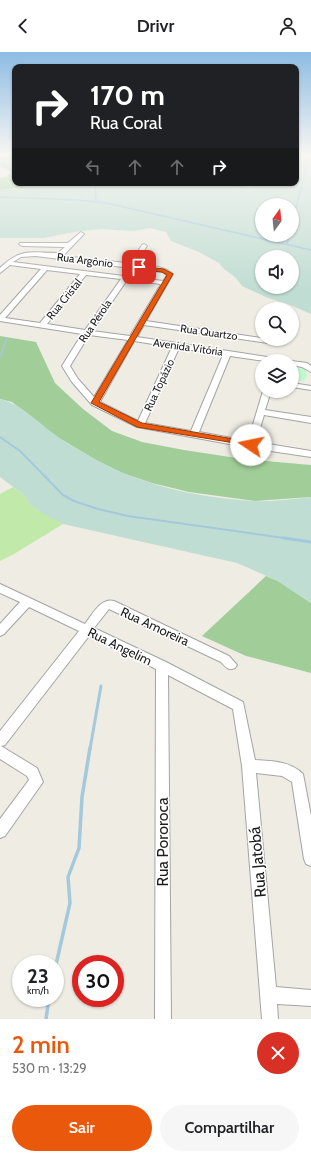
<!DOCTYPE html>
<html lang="pt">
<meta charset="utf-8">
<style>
body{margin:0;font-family:Cabin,sans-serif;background:#f6f6f6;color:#202124;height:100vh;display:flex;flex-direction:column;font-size:15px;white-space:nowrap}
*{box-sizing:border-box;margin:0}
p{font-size:13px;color:#757577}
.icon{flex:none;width:22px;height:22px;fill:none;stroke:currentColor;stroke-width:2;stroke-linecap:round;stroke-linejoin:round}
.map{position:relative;height:967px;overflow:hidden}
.drawer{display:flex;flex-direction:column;background:#fff;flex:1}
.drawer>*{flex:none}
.top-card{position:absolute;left:12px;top:12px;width:287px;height:122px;border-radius:8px;box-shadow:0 1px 3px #0004;background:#202124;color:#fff;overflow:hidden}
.needle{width:26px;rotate:15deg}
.fabs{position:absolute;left:255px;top:146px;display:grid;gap:8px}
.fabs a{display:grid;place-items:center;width:44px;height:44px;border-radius:50%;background:#fff;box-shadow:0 1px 3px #0004;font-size:20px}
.speed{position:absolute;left:12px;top:903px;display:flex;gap:8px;font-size:20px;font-weight:700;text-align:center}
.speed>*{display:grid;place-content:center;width:52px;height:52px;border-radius:50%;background:#fff;box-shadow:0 1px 3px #0004;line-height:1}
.speed small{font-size:10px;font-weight:400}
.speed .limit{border:6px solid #d22;background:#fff;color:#111}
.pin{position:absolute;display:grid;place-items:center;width:34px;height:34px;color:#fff;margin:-17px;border-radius:8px;box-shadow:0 2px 6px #0006}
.me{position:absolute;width:44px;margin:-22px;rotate:281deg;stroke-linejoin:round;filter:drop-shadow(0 0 3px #0008)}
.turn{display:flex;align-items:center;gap:14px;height:84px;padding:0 12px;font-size:18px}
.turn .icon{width:52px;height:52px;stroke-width:2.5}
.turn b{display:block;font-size:28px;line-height:34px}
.lanes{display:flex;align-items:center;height:38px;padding:0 12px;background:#0003;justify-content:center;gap:20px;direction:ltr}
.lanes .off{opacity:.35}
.round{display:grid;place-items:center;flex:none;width:42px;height:42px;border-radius:21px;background:#f6f6f6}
.overview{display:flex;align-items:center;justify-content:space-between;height:68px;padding:0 12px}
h1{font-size:24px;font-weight:600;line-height:30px;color:#ea580c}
.primary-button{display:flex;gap:8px;margin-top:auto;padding:8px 12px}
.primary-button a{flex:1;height:46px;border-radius:24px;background:#ea580c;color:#fff;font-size:16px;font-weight:600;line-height:46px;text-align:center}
.primary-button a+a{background:#f6f6f6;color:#202124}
header{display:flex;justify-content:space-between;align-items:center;height:52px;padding:0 12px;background:#fff;font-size:18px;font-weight:600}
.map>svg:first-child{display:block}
.grass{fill:#c1e9a9}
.forest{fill:#a1ce98}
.wetland{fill:#c0ddd3;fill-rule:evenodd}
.park{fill:#c0f9cc}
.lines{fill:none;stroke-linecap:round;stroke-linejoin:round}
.stream-far3{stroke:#a4c8dc;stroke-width:1.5}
.stream-far2{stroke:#a4c8dc;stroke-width:2}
.stream-far1{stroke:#a4c8dc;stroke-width:3}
.stream{stroke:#a4c8dc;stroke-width:3.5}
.minor-casing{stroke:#a4a4a4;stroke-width:2}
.minor{fill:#fff;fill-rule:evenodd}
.route{fill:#ea580c;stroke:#983908}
.labels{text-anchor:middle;stroke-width:3;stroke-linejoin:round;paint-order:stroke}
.far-street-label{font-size:11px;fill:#1d1d1d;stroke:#fff}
.street-label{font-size:13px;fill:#1d1d1d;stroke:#fff}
.near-street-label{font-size:16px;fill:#1d1d1d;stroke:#fff}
</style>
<header><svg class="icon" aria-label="back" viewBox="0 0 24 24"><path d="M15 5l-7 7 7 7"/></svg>Drivr<svg class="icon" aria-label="person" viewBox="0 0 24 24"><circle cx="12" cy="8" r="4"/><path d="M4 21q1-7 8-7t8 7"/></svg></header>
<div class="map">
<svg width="311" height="967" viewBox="0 0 311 967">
<rect width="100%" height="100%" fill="#eeece3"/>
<!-- grass -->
<path class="grass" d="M13 435 24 443 31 453 63 472 14 502 0 509V442Z"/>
<!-- forest -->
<g class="forest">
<path d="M0 103H15V131H34L22 136 0 138V126L6 125 11 120 0 114Z"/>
<path d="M204 131H263C243 137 224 135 204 131Z"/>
<path d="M0 284 36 290 55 331 83 357 112 379 142 390 184 398 243 407 311 413V445L255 449 189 440 152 431 122 421 96 408 54 383 12 350 0 347Z"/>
<path d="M266 524 278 529 311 551V621L246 604 202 584Z"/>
</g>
<!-- wetland -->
<g class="wetland">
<path d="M296 103H311V262L288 252 268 246 242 234 236 226 224 217 219 211 199 200 171 189 166 180 150 176 133 179 101 177 74 180 44 186H0V138L22 136 34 131H204L235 135H249L263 131H296ZM262 153H292V183H262ZM262 205H292V235H262Z"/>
<path d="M0 347C21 352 36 369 53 381 62 389 73 394 84 401 133 431 195 446 254 449 272 450 292 447 311 445V551L278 529 237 511 63 472 42 461 31 453 24 443 0 425Z"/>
</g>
<!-- park -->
<path class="park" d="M292 311 305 316 307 324 304 329 292 328Z"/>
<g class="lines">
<!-- stream-far3 -->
<g class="stream-far3">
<path d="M95 131 96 149"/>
<path d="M0 145 78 148 106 151 311 198"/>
<path d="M292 170 307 114 305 108 299 103"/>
<path d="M287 193 289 183"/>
<path d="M0 305 7 286"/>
</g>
<!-- stream-far2 -->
<path class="stream-far2" d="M0 385 20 399 63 443 74 449 98 457 128 464 291 487"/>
<!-- stream-far1 -->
<g class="stream-far1">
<path d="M284 486 311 490"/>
<path d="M90 697 101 634"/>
</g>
<!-- stream -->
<g class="stream">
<path d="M55 917 70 851 68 825 79 796 82 745 90 696"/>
<path d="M46 967 49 946"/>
</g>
<!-- minor casing -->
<g class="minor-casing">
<g id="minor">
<path d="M81 180 84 182 83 183 63 204 126 211 133 207 142 193 144 192 147 194 137 209 133 212C146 214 164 213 173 222L146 269 275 288 279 290 275 292 144 273 137 285 280 307 284 309H265L230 304 199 380 248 389 263 339H271L265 358 311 365V371L264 363 256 390 311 399V405L251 396 137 375 92 353 72 330 62 314 82 282 0 269V263L41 217 10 213 0 221V216C22 195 31 201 58 201L65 195 22 194 19 192 20 191H68ZM36 204 162 220 167 223 163 229 13 210 21 205ZM47 218 80 222 40 271 5 266ZM86 223 121 227 85 278 47 272ZM127 228 161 232 130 284 92 279ZM89 283 128 288 94 345 78 327 70 314ZM134 289 172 295 138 369 100 350ZM179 296 223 303 191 379 145 371Z"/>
<path d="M291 309H292L307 311 311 314V320L302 315 292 313Z"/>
<path d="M292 331 311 334V338L292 335Z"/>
<path d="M0 532 85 572C92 563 101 545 114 549L229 604 237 613 235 616C228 619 226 615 221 610L109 557 94 576 166 610 243 650 255 708C272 709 290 709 303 722L311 764V814L306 812 304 807 292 730 282 724 256 721 276 935 311 938V954L277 952 278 967H262L242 714 233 657 168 623 171 967H155L156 617 89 584 5 693 1 694 37 716 43 730 5 784 0 786V767L29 728 27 724 0 707V679L79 579 29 555 4 582 0 584V572L20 550 0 541Z"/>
</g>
</g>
<!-- minor -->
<use href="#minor" class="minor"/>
</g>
<!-- sky -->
<linearGradient id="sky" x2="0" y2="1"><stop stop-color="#8dbce3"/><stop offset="0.43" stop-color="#f7f6f2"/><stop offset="1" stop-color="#f7f6f2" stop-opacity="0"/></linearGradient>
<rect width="311" height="238" fill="url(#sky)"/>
<!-- route -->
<path class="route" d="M137 214 164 217 173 222 99 350 142 371 251 390 253 391V394L137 375 91 351 167 223 162 220 137 217Z"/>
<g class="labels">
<!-- far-street labels -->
<g class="far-street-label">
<text transform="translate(85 208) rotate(7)" y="4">Rua Argônio</text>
<text transform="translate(64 247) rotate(-51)" y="4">Rua Cristal</text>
<text transform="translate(95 269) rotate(-56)" y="4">Rua Pérola</text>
<text transform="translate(209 280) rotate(8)" y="4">Rua Quartzo</text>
<text transform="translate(188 295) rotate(8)" y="4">Avenida Vitória</text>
<text transform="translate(159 333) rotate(-65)" y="4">Rua Topázio</text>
</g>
<!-- street labels -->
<g class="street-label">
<text transform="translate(155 574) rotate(25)" y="5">Rua Amoreira</text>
<text transform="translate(120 594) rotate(26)" y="5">Rua Angelim</text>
</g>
<!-- near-street labels -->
<g class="near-street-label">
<text transform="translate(162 790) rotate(-90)" y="6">Rua Pororoca</text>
<text transform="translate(257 810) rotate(-95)" y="6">Rua Jatobá</text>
</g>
</g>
</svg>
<div class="fabs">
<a><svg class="needle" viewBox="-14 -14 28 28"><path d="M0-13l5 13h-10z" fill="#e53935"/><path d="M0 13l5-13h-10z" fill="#757577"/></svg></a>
<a><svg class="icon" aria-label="sound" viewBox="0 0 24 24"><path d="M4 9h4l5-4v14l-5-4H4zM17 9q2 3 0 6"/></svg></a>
<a><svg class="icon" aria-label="search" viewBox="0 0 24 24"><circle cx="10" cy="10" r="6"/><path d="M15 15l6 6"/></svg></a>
<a><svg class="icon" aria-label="layers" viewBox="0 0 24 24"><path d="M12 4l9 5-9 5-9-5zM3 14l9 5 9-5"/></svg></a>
</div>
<div class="speed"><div>23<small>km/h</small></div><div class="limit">30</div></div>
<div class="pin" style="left:139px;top:215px;background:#d93025"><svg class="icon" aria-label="arrive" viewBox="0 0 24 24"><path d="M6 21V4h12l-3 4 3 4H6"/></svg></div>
<svg class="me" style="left:251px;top:393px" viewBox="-20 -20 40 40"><circle r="19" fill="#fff"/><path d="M0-13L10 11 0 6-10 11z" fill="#ea580c"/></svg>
<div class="top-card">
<div class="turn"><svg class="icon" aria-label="right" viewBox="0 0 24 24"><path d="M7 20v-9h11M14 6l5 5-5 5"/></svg><div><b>170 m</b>Rua Coral</div></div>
<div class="lanes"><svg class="icon off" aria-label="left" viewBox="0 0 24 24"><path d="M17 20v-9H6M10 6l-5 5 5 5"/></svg><svg class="icon off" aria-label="ahead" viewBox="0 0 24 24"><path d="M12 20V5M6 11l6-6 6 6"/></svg><svg class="icon off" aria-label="ahead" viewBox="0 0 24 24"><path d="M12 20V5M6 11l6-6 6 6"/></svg><svg class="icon" aria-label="right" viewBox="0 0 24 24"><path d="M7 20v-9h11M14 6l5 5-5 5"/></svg></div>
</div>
</div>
<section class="drawer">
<div class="overview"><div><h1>2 min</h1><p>530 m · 13:29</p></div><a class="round" style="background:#d93025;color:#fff"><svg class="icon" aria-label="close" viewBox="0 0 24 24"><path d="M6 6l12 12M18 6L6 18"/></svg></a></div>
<div class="primary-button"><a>Sair</a><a>Compartilhar</a></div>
</section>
